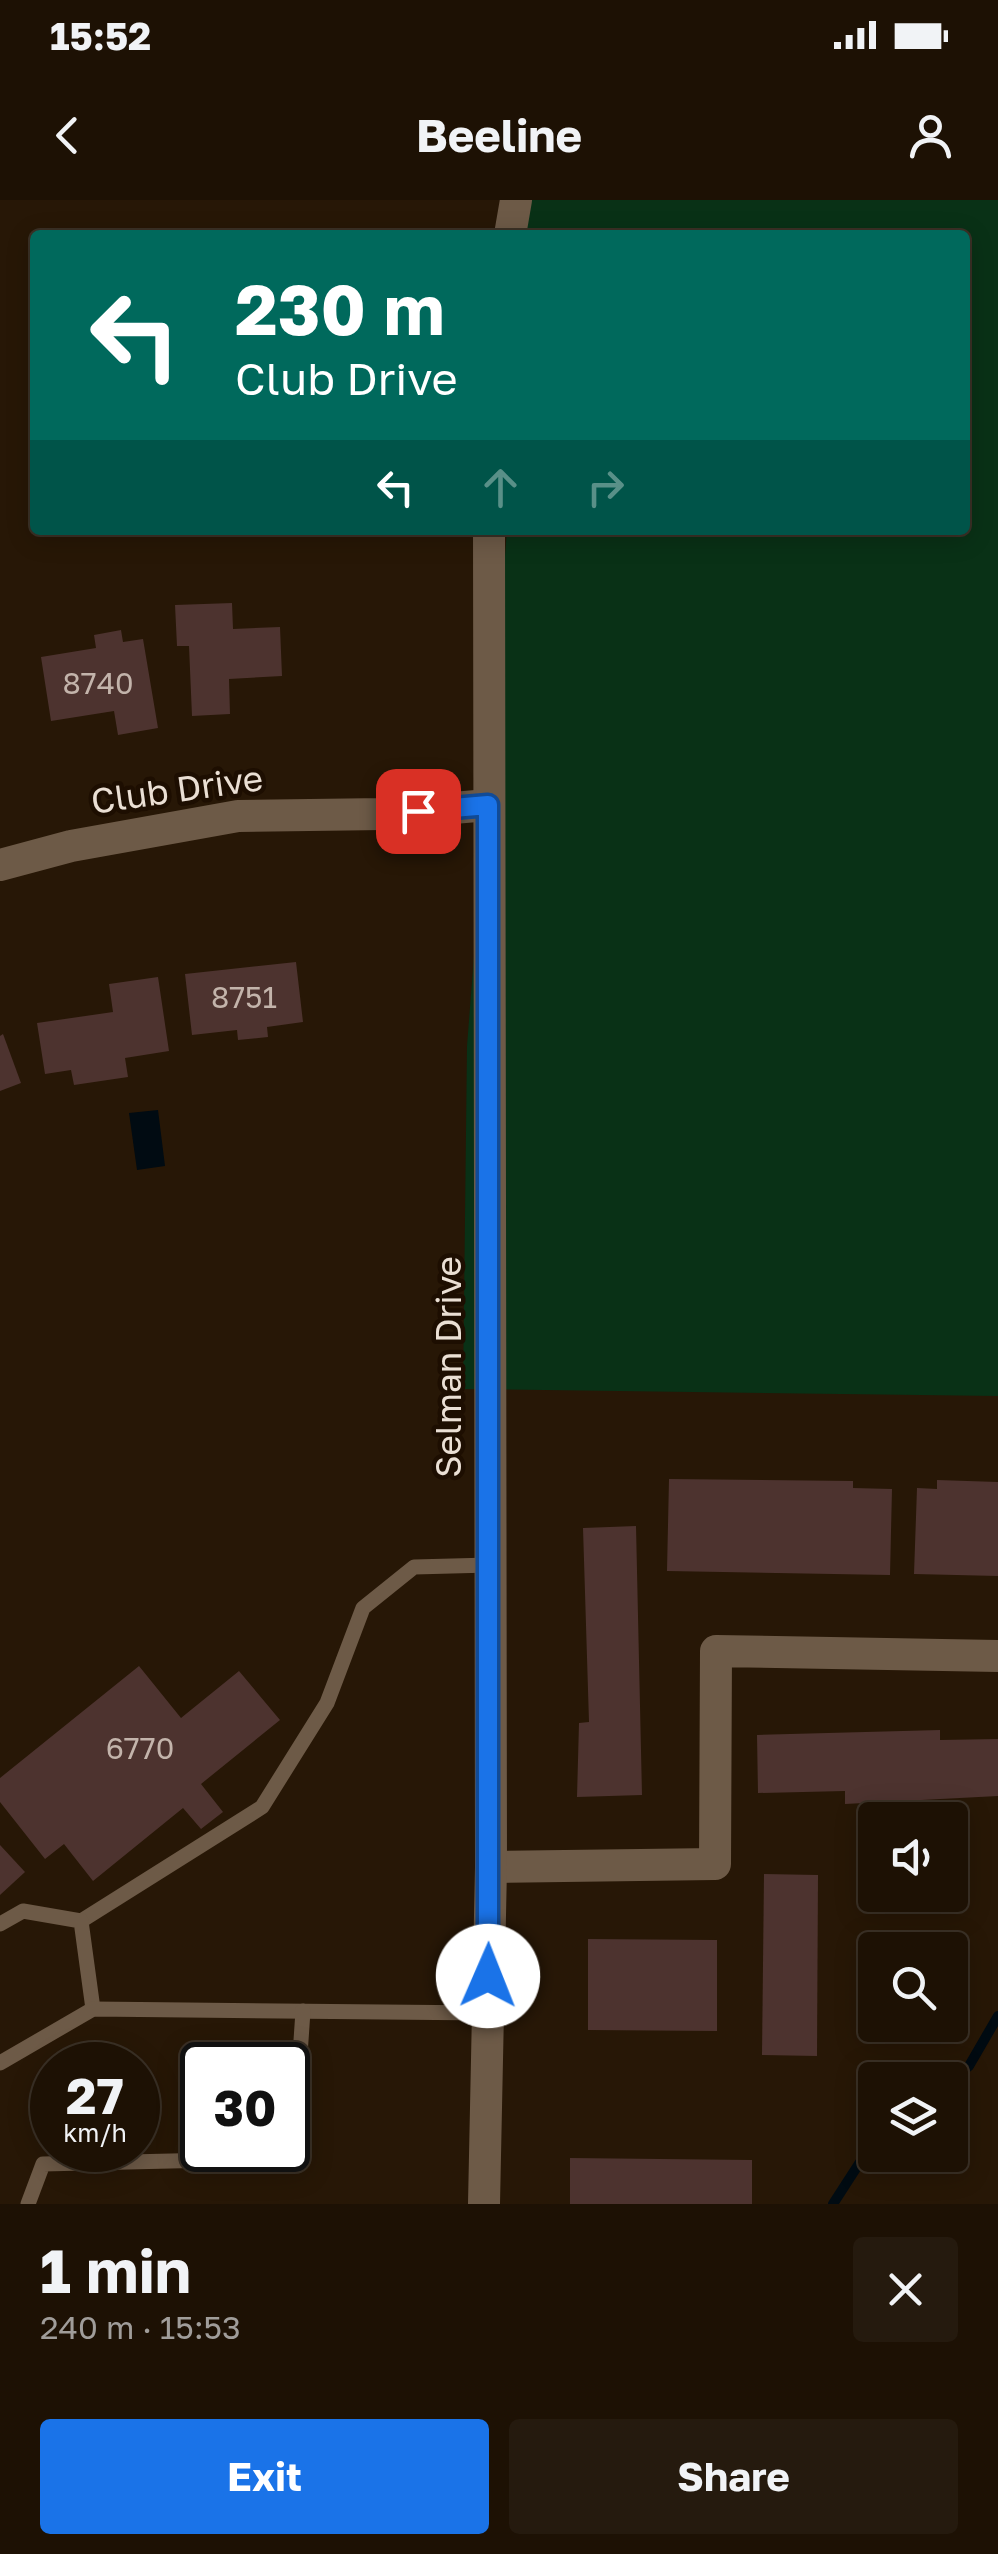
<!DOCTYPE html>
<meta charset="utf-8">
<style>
body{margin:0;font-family:"Golos Text",sans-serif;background:#251a0e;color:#f1f3f6;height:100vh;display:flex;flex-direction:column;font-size:38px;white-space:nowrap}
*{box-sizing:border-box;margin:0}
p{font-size:32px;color:#a09d9a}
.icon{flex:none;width:55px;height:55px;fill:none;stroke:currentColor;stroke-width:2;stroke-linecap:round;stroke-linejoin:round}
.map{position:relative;height:2004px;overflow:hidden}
.details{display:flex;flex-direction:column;background:#1d1104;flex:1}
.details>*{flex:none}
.hud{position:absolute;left:30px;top:30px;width:940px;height:305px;border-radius:10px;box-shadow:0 5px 25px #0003,0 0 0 2px #3b3126;background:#00695c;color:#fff;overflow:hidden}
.controls{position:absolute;left:858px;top:1602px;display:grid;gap:20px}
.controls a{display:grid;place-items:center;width:110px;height:110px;border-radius:10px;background:#1d1104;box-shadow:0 5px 25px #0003,0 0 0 2px #3b3126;font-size:50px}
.speed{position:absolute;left:30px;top:1842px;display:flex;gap:20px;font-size:50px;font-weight:700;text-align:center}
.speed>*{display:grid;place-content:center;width:130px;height:130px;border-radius:50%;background:#1d1104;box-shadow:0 5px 25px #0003,0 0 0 2px #3b3126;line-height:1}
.speed small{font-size:25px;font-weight:400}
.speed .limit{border:5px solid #111;border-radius:15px;background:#fff;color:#111}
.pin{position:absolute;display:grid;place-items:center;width:85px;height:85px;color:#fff;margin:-42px;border-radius:20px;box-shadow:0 5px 15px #0006}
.me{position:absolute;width:110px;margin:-55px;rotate:1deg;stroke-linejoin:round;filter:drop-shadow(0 0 8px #0008)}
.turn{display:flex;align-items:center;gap:35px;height:210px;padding:0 40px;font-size:45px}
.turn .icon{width:130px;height:130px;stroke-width:2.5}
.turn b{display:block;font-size:70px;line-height:85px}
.lanes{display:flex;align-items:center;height:95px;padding:0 40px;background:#0003;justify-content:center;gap:50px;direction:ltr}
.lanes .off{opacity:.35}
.round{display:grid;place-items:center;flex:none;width:105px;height:105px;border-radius:10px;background:#251a0e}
.headline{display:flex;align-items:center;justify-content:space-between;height:170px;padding:0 40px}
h1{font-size:60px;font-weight:700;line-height:75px}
.button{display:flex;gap:20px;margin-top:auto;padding:20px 40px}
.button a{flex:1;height:115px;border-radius:10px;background:#1a73e8;color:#fff;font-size:40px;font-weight:700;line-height:115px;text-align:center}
.button a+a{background:#251a0e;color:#f1f3f6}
.status{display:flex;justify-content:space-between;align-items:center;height:70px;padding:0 50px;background:#1d1104;direction:ltr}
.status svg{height:28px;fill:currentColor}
header{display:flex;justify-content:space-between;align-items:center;height:130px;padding:0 40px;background:#1d1104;font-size:45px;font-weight:700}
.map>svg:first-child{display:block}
.green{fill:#093116}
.water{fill:#010b12}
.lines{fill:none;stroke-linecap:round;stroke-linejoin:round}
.stream{stroke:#010b12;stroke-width:10}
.building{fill:#4d332f}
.service{stroke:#6d5a47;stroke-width:15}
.minor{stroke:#6d5a47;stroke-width:32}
.route-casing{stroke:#114b97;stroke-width:25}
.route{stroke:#1a73e8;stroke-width:18}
.labels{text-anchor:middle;stroke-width:9;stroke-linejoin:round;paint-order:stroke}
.number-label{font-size:30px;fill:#c3b4ab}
.street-label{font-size:35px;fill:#eadfd4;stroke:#1d0e01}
</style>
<div class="status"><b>15:52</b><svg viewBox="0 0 49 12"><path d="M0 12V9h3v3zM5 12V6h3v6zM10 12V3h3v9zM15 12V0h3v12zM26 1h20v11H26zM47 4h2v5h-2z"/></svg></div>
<header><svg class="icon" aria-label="back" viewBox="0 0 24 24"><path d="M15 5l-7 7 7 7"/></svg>Beeline<svg class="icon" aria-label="person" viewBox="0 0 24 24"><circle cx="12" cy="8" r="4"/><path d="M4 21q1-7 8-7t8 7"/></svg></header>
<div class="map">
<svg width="998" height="2004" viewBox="0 0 998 2004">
<rect width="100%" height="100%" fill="#271706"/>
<!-- green -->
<path class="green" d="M519 0H998V1196L463 1189 467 846 507 330H965V35H520Z"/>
<!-- water -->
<path class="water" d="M158 910 165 966 137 970 129 913Z"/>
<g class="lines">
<!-- stream -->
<g class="stream">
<path d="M950 1881 969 1866 998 1816"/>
<path d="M833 2004 875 1939"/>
</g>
</g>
<!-- building -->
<g class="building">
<path d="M232 403 233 429 280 427 282 476 229 479 230 514 192 516 189 446H177L175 405Z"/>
<path d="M121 430 123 442 143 439 158 528 118 535 114 511 51 521 41 457 96 448 94 435Z"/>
<path d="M296 762 303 822 267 827 268 837 238 840 237 830 192 835 185 774Z"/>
<path d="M158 777 169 851 125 858 128 877 74 885 71 870 45 874 37 823 113 812 109 784Z"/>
<path d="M3 834 21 883 0 891V836Z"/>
<path d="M669 1279 853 1281V1288L892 1289 890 1375 667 1371Z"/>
<path d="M937 1280 998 1282V1376L914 1374 917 1288 937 1289Z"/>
<path d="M636 1326 642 1595 577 1597 579 1523 589 1522 583 1328Z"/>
<path d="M139 1466 181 1518 239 1471 280 1520 201 1584 223 1612 201 1629 183 1608 93 1681 64 1644 45 1659 0 1602V1578Z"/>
<path d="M940 1530V1540L998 1539V1596L845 1604V1591L758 1593 757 1535Z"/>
<path d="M0 1645 25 1672 0 1695Z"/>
<path d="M764 1674 818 1675 817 1856 762 1855Z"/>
<path d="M588 1739 717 1740V1831L588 1830Z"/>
<path d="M570 1958 752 1960V2004H570Z"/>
</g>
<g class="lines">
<!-- service -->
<g class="service">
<path d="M81 1721 262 1607 327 1503 363 1408 414 1367 490 1365"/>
<path d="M0 1724 23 1711 81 1721 93 1809"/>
<path d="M0 1863 93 1809 488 1813"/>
<path d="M28 2004 43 1964 293 1958 303 1811"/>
</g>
<!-- minor -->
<g class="minor">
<path d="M510 35 516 0"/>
<path d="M0 665 71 646 238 616 384 614 488 605"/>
<path d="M491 1667 715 1664 716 1451 998 1456"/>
<path d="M484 2004 491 1667 489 330"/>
</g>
</g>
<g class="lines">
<!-- route casing -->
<g class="route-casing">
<path id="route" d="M418 611 488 605V1776"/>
</g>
<!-- route -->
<use href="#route" class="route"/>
</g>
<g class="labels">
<!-- number labels -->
<g class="number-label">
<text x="98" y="494">8740</text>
<text x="244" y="808">8751</text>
<text x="140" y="1559">6770</text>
</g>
<!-- street labels -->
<g class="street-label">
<text transform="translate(177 590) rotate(-8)" y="12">Club Drive</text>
<text transform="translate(449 1167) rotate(-90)" y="12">Selman Drive</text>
</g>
</g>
</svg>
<div class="controls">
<a><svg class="icon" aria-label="sound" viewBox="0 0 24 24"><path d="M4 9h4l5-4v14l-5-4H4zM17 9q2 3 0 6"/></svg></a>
<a><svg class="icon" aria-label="search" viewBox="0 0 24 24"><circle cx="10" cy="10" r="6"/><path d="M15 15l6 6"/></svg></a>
<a><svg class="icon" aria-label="layers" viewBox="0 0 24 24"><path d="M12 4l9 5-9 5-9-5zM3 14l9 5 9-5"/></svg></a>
</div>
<div class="speed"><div>27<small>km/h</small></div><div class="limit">30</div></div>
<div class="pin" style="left:418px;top:611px;background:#d93025"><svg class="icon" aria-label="arrive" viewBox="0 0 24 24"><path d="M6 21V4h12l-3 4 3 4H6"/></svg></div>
<svg class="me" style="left:488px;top:1776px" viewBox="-20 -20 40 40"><circle r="19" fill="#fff"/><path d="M0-13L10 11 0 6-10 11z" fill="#1a73e8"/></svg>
<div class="hud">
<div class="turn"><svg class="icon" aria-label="left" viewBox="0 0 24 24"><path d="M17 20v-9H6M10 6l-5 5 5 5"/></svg><div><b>230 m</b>Club Drive</div></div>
<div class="lanes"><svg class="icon" aria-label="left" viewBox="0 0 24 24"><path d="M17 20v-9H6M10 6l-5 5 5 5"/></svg><svg class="icon off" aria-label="ahead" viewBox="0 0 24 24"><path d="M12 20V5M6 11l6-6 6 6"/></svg><svg class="icon off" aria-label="right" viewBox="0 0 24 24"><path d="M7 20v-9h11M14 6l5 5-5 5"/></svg></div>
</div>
</div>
<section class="details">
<div class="headline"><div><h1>1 min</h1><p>240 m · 15:53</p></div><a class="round"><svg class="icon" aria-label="close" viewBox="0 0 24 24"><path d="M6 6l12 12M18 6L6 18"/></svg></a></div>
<div class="button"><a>Exit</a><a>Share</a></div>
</section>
